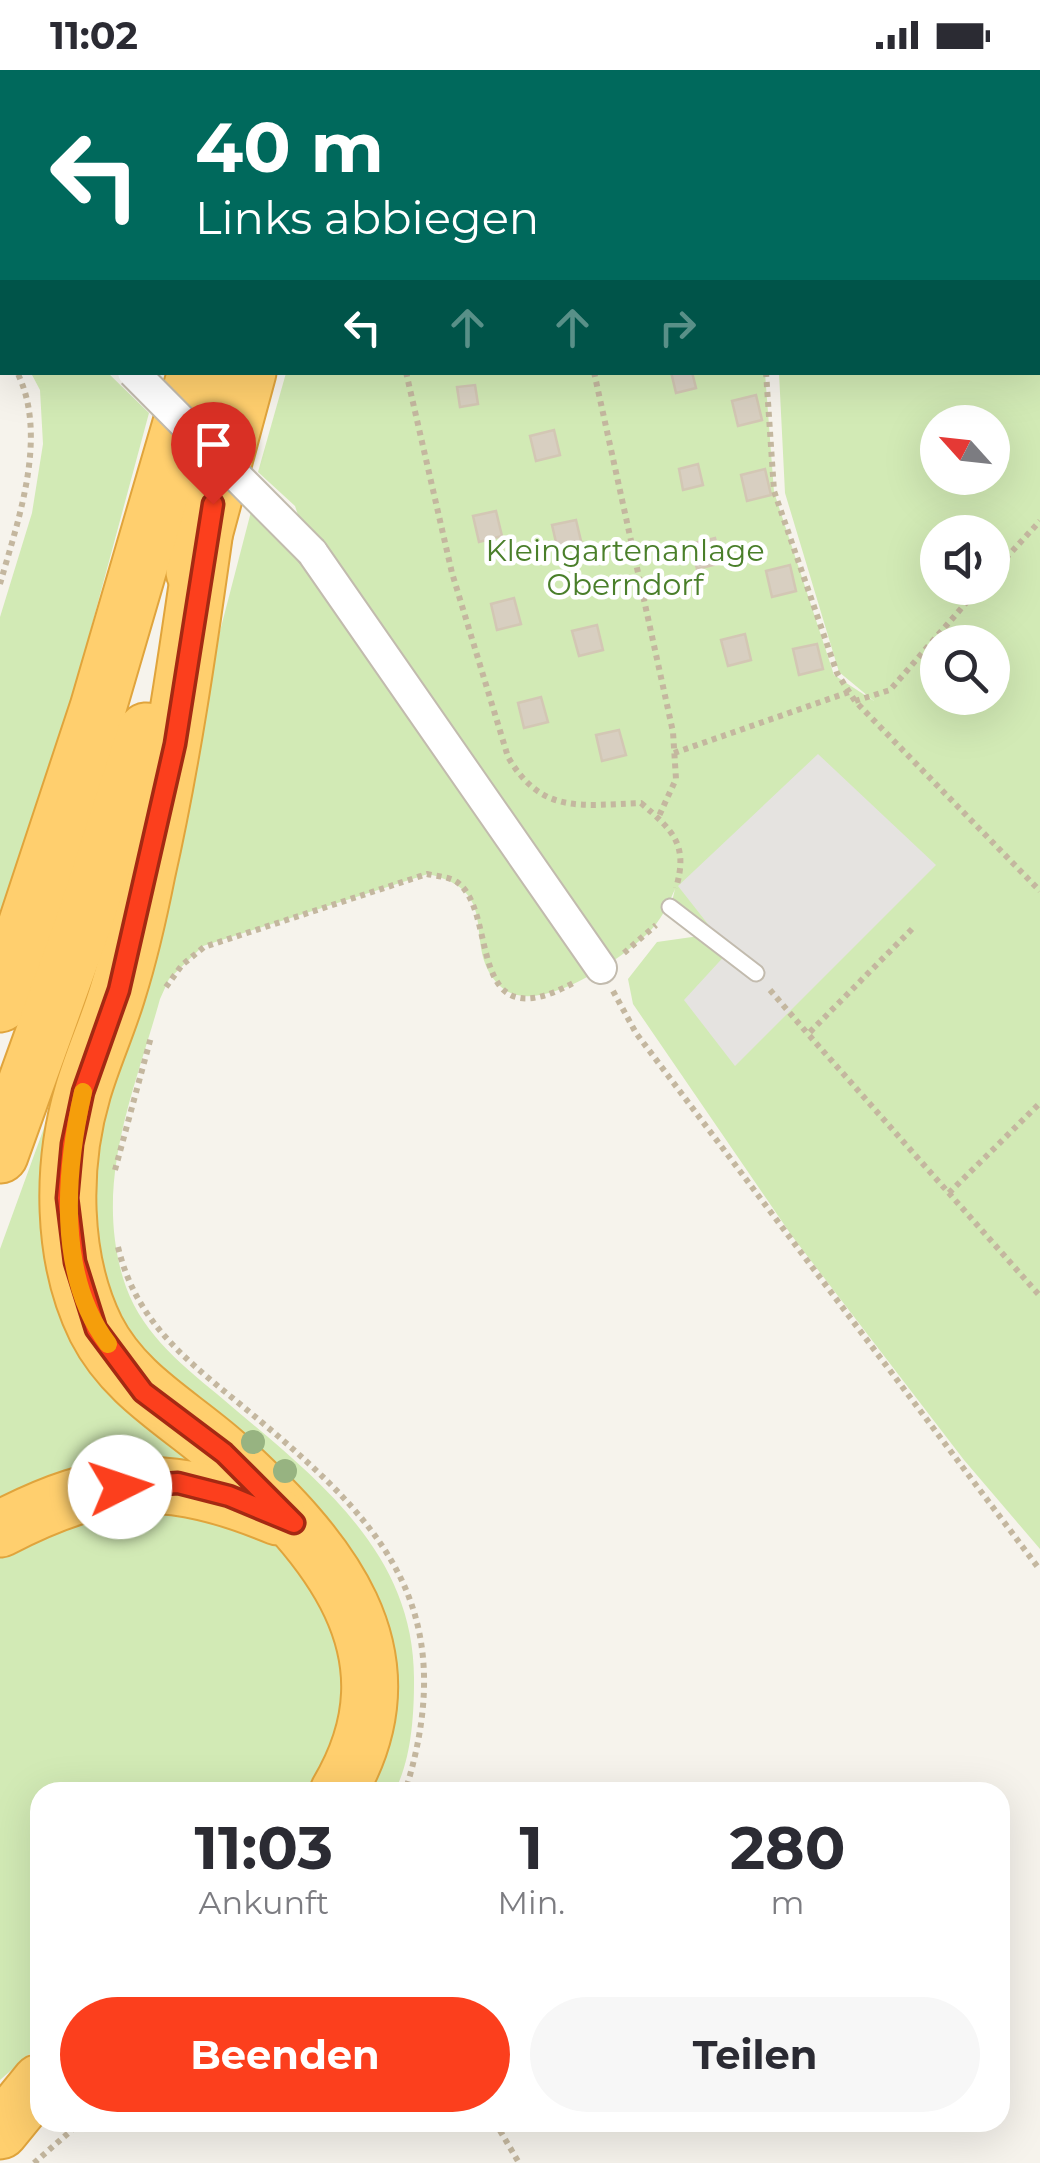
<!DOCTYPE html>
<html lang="de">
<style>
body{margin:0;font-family:Montserrat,sans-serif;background:#f7f7f7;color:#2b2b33;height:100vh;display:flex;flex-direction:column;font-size:38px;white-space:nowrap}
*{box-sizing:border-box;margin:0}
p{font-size:32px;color:#7c7c81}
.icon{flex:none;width:55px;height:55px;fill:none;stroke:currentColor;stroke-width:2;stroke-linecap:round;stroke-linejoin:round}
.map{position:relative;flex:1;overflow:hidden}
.drawer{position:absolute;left:30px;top:1712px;width:980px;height:350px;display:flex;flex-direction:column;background:#fff;border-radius:30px;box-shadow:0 10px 40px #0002}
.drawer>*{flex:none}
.banner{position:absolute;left:0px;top:0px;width:1040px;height:305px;box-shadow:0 10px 40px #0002;background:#00695c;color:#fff;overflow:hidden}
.needle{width:65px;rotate:297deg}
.fabs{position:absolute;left:920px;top:335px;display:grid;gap:20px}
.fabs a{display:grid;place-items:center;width:90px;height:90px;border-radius:50%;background:#fff;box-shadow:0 10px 40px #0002;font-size:50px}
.pin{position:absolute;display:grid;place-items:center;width:85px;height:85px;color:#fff;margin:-102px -42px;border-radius:50% 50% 50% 0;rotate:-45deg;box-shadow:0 0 10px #0007}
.pin .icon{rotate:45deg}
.me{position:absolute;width:110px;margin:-55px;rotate:86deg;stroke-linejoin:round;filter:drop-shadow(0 0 8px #0008)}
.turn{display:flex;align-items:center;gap:35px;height:210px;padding:0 30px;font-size:45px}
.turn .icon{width:130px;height:130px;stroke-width:2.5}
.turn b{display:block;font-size:70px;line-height:85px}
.lanes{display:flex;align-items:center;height:95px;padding:0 30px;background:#0003;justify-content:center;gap:50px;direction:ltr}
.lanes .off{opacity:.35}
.eta{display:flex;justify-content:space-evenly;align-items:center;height:170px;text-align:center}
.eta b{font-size:60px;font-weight:700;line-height:70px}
.cta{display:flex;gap:20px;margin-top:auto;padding:20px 30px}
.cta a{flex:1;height:115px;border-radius:60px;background:#fc3f1d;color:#fff;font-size:40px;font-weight:700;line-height:115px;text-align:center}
.cta a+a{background:#f7f7f7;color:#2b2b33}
.status{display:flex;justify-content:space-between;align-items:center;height:70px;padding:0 50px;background:#fff;direction:ltr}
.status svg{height:28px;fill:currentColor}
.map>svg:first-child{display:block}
.green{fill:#d2eab5;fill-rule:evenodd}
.parking{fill:#e5e3e0}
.building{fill:#d8cfc1;stroke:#d3c7b4;stroke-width:2.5}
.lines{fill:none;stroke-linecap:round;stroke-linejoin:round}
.lane-casing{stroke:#c2bbae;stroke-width:19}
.street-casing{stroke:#c2bbae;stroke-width:34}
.highway-casing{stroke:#e0a43c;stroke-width:59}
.path{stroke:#c4b79f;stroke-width:6;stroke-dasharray:5 5;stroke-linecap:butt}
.lane{stroke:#fff;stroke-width:15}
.street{stroke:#fff;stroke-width:30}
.highway{stroke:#ffcf6e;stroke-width:55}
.street-bridge-casing{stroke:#c2bbae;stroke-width:34;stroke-linecap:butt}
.street-bridge{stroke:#fff;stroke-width:30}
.tree{fill:#97b381}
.route-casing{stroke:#a42913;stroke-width:25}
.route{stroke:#fc3f1d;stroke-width:18}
.slow{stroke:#f59e0b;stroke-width:18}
.labels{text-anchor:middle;stroke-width:9;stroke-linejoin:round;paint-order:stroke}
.park-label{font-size:30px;fill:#4a7f2a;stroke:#fff}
</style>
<div class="status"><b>11:02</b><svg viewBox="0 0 49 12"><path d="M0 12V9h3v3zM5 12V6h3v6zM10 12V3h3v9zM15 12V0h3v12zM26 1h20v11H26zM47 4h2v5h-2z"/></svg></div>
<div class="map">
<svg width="1040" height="2093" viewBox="0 0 1040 2093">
<rect width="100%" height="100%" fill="#f6f3ec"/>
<!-- green -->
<g class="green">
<path d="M412 0H1040V1479L964 1390 792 1166 633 934 628 909 657 872 699 866 671 836 675 819C668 835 661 851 647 864 620 890 535 950 500 916 459 876 506 822 428 804L203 876 169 909 160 929C134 1023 94 1110 123 1208 138 1259 178 1292 217 1324 309 1403 416 1478 414 1612 414 1646 411 1692 394 1722H363L388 1594 152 1313 85 1193 105 1004 253 434 312 487 295 436 258 402 286 303H765L774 422 834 605 874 631 839 602 785 423 779 303 1038 302V2ZM938 352H992V408H938ZM938 462H992V518H938ZM938 572H992V628H938Z"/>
<path d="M31 303H108L149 343 73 625 0 846V547L32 443 43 374 40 320Z"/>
<path d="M82 953 50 1120 200 1389 195 1401 0 1441V1179Z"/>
<path d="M126 1425 271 1465 334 1542 346 1606 340 1668 314 1722H40V1975L0 2010V1468Z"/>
</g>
<!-- parking -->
<path class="parking" d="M818 684 936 795 735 996 684 930 729 881 678 816Z"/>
<!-- building -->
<g class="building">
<path d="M671 302H692L696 318 676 323Z"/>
<path d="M475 315 478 334 460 337 457 317Z"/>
<path d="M756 325 762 350 738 356 732 331Z"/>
<path d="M554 360 560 385 536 391 530 366Z"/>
<path d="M698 394 703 415 683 420 679 399Z"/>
<path d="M765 399 771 425 747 431 741 405Z"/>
<path d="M496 441 502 466 479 472 473 446Z"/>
<path d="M576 450 582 475 558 481 552 455Z"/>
<path d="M715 468 721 493 697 499 691 474Z"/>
<path d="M790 495 796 521 772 527 766 501Z"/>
<path d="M514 528 521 554 497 560 491 534Z"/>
<path d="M597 555 603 580 579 586 572 561Z"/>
<path d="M745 564 751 590 728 596 721 570Z"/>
<path d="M817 574 823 599 799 605 793 579Z"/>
<path d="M541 627 548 652 524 658 518 633Z"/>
<path d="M619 660 626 685 602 691 596 665Z"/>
</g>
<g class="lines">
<!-- lane casing -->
<g class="lane-casing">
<path id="lane" d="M670 837 756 903"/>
</g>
<!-- street casing -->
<g class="street-casing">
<g id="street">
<path d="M0 167 2 170"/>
<path d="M312 482 601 898"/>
</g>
</g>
<!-- highway casing -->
<g class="highway-casing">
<g id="highway">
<path d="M270 2V0"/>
<path d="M323 2 324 0"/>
<path d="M204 467C188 580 172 692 147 803 139 843 130 883 118 921 108 955 93 987 83 1021 61 1095 61 1188 96 1259 125 1316 180 1344 225 1384 326 1476 421 1582 338 1722"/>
<path d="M194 502 248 302"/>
<path d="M0 934 98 638 196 302"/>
<path d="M0 1085 86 846 146 661"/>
<path d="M0 1459C106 1404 169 1402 278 1447"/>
<path d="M0 2061 40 2012"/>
</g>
</g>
<!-- path -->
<g class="path">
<path d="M411 2V0"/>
<path d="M620 2V0"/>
<path d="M807 2V0"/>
<path d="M0 270 2 274"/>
<path d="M406 302 452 503 508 687C542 745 581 735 641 733 672 760 689 774 676 818"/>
<path d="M594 302 673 662 676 709 658 748"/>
<path d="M766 302 774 421 837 603 855 631 1040 821"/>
<path d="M992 503 1040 451"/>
<path d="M0 514C18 450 49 366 17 302"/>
<path d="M855 631 890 620 979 518"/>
<path d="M674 683 849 622"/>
<path d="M912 859 808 964 1040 1226"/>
<path d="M624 883 656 855"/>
<path d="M166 917 182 895 204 877 427 804C436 806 450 807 457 812 500 843 463 974 575 912"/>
<path d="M770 920 808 964"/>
<path d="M613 921 636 963 1040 1500"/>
<path d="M115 1100 151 967"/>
<path d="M949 1123 1040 1033"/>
<path d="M118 1177C135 1248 181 1286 235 1330 373 1444 466 1529 405 1722"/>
<path d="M495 2052 519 2093"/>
<path d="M34 2093 81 2052"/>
</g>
<!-- lane -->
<use href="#lane" class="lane"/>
<!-- street -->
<use href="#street" class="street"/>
<!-- highway -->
<use href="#highway" class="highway"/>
<!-- street-bridge casing -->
<g class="street-bridge-casing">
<path id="street-bridge" d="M133 302 312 482"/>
</g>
<!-- street-bridge -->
<use href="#street-bridge" class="street-bridge"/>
</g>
<!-- trees -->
<g class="tree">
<circle cx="253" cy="1372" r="12"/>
<circle cx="285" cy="1401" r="12"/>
</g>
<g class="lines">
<!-- route casing -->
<g class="route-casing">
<path id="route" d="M120 1417 178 1413 229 1426 294 1453 224 1383 143 1322 96 1259 75 1192 67 1128 72 1074 83 1022 119 920 175 674 213 434"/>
</g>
<!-- route -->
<use href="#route" class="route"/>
<!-- slow -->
<path class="slow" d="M83 1022C65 1101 56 1205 108 1274"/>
</g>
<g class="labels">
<!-- park labels -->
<g class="park-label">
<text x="625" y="491">Kleingartenanlage<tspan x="625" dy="34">Oberndorf</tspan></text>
</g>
</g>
</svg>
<div class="fabs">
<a><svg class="needle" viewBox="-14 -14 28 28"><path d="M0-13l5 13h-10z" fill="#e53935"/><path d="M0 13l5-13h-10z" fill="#7c7c81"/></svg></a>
<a><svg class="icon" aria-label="sound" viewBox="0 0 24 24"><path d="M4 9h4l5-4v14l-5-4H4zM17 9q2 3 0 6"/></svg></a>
<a><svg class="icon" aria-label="search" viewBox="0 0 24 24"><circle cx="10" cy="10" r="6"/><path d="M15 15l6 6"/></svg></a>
</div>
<div class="pin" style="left:213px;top:434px;background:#d93025"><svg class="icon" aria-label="arrive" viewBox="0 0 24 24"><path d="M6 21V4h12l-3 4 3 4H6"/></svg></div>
<svg class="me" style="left:120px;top:1417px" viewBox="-20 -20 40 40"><circle r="19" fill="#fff"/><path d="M0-13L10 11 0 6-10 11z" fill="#fc3f1d"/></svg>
<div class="banner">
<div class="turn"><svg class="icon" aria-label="left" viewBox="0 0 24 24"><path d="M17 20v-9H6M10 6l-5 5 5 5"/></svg><div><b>40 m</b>Links abbiegen</div></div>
<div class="lanes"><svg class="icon" aria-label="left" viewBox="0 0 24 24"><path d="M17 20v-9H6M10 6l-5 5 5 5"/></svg><svg class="icon off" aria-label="ahead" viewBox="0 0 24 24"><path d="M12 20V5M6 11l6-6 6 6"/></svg><svg class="icon off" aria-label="ahead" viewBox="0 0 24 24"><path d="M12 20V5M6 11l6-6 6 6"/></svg><svg class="icon off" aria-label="right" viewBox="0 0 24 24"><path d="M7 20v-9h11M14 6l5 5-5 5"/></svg></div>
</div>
<section class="drawer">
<div class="eta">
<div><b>11:03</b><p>Ankunft</p></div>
<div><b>1</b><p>Min.</p></div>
<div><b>280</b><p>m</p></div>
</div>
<div class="cta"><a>Beenden</a><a>Teilen</a></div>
</section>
</div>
